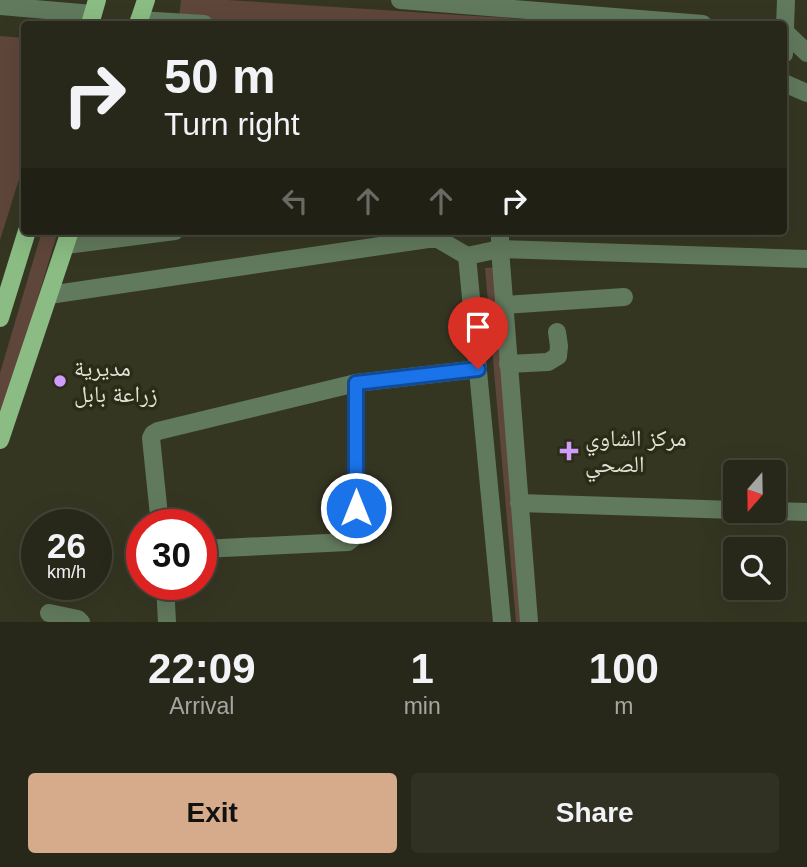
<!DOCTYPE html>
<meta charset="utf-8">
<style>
body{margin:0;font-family:Helvetica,"Noto Naskh Arabic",sans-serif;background:#303023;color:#f1f3f6;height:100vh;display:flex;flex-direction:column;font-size:26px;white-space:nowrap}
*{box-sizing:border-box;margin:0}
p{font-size:23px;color:#a5a6a2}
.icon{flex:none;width:38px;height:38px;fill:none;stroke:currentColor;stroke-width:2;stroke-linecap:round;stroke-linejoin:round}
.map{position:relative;height:622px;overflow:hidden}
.details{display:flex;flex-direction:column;background:#28281a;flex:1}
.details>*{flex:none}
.top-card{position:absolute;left:21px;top:21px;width:766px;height:214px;border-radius:7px;box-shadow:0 7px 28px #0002,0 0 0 2px #444439;background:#28281a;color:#f1f3f6;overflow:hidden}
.needle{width:46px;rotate:200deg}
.fabs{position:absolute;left:723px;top:460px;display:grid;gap:14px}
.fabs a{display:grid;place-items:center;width:63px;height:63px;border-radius:7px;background:#28281a;box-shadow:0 7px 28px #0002,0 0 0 2px #444439;font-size:35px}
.speed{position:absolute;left:21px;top:509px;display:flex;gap:14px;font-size:35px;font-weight:700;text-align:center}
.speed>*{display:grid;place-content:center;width:91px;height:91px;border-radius:50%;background:#28281a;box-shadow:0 7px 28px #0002,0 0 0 2px #444439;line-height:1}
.speed small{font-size:18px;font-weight:400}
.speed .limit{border:10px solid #d22;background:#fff;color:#111}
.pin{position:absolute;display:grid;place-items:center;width:60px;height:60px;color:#fff;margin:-72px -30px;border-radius:50% 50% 50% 0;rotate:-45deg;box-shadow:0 0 7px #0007}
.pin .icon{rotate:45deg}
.me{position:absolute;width:77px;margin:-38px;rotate:0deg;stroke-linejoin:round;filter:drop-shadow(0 0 5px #0008)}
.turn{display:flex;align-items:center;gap:24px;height:147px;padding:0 28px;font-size:32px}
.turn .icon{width:91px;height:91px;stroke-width:2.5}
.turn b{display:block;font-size:49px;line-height:60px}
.lanes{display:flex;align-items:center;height:66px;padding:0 28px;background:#0003;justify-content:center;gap:35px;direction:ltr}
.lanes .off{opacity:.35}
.eta{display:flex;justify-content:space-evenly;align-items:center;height:119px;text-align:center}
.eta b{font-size:42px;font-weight:700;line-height:49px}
.action{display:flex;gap:14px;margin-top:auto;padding:14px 28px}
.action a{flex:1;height:80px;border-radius:7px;background:#d6ab8b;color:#111;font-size:28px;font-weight:700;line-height:80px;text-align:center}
.action a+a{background:#303023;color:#f1f3f6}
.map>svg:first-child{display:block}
.green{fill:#5f463b}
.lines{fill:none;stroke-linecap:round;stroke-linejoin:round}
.minor{stroke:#61795d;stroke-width:18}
.major{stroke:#8abc83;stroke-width:18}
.route-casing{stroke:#114b97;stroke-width:18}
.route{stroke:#1a73e8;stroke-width:12}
.poi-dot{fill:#d09dff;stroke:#2b2c18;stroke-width:2.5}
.labels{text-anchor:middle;stroke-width:7;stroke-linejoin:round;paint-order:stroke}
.poi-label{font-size:23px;fill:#e2e2d6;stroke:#2b2c18;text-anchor:start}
</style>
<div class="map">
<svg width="807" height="622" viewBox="0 0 807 622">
<rect width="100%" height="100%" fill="#353622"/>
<!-- green -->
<g class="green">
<path d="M181 0H227L599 24H291L179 17Z"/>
<path d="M0 36 24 38V163L0 240Z"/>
<path d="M42 231H58L0 423V373Z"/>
<path d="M500 267 531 622H516L485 268Z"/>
</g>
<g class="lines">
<!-- minor -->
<g class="minor">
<path d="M400 0 703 24"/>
<path d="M0 6 93 14"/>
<path d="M139 20 204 24"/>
<path d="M784 31 807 53"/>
<path d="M784 54 786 0"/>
<path d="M784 83 807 93"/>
<path d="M500 231V249L529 622"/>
<path d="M66 245 175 231"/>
<path d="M467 256 502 622"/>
<path d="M49 295 428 239H438L467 256 500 249 807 259"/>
<path d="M504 305 624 297"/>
<path d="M508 364 548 362 558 356 559 346 557 332"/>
<path d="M519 503 735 510"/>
<path d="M774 511 807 512"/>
<path d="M160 525 151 438 153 434 158 431 356 383 478 369"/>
<path d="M201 549 348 542 353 538 356 532V383"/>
<path d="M165 584 167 622"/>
<path d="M49 613 78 619 81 622"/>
</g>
<!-- major -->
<g class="major">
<path d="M90 24 97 0"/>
<path d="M138 24 146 0"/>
<path d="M0 318 27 231"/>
<path d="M0 440 70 231"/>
</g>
</g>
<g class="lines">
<!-- route casing -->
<g class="route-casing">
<path id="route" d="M356 508V383L478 369"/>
</g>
<!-- route -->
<use href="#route" class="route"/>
</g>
<!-- markers -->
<g class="poi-dot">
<circle cx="60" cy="381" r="7"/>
<path d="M565.5 440.5h7v7h7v7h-7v7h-7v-7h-7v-7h7z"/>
</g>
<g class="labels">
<!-- poi labels -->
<g class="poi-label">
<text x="74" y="376">مديرية<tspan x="74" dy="26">زراعة بابل</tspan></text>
<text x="585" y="446">مركز الشاوي<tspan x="585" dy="26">الصحي</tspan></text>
</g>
</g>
</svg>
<div class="fabs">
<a><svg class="needle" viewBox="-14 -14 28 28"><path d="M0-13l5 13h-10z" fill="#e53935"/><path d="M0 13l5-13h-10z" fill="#a5a6a2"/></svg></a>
<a><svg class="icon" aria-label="search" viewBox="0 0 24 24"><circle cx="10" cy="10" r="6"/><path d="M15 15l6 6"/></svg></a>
</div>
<div class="speed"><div>26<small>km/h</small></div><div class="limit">30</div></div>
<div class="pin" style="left:478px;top:369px;background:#d93025"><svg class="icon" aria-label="arrive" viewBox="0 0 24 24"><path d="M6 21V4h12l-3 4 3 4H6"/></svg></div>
<svg class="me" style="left:356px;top:508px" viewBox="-20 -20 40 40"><circle r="17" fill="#1a73e8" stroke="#fff" stroke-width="3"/><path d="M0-11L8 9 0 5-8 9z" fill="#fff"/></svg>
<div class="top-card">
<div class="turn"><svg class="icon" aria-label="right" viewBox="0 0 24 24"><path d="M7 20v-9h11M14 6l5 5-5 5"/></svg><div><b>50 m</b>Turn right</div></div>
<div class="lanes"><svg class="icon off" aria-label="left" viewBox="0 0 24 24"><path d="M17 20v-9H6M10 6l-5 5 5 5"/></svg><svg class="icon off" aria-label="ahead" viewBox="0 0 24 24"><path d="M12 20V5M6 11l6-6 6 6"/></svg><svg class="icon off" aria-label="ahead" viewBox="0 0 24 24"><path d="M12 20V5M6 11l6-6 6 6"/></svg><svg class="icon" aria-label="right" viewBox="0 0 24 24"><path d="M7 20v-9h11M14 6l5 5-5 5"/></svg></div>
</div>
</div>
<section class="details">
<div class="eta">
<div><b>22:09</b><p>Arrival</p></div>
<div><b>1</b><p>min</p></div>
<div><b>100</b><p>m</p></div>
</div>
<div class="action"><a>Exit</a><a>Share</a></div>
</section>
